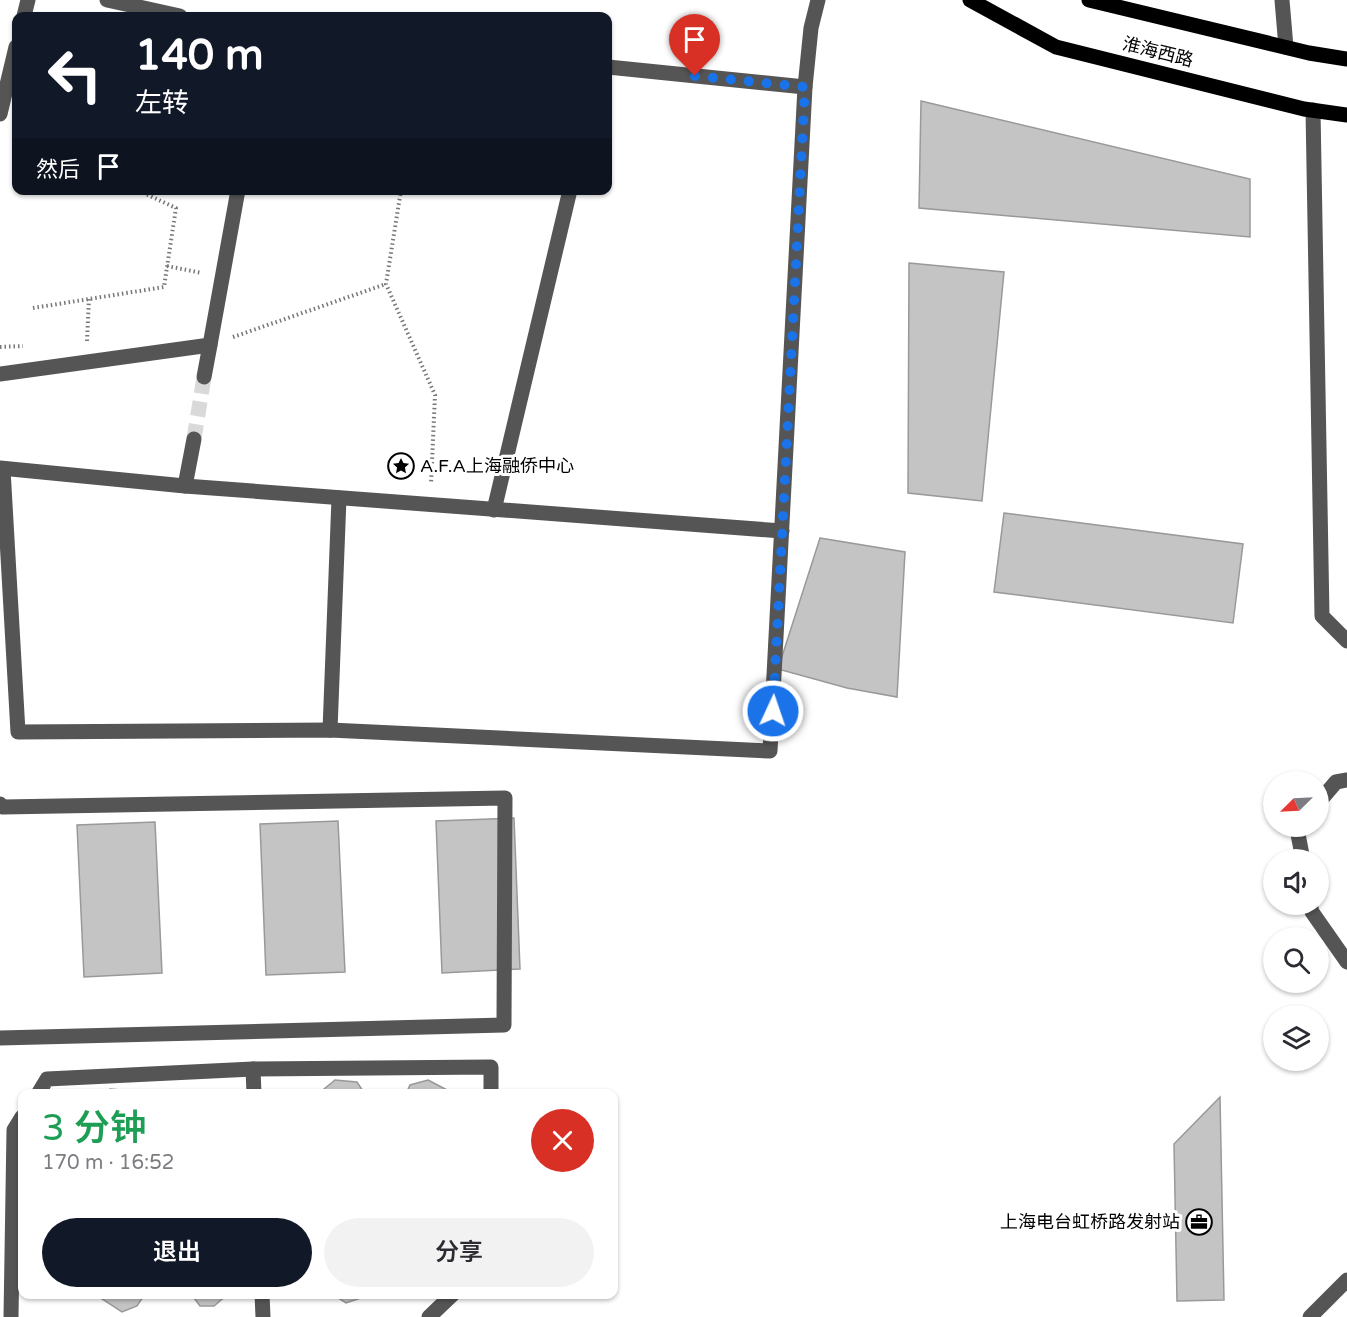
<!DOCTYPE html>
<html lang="zh">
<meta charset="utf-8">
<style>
body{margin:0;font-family:"Varela Round","Noto Sans SC",sans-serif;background:#f2f2f3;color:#2b2b33;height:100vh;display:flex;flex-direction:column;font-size:22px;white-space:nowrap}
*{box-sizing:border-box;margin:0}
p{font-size:20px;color:#7c7c81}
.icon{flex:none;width:33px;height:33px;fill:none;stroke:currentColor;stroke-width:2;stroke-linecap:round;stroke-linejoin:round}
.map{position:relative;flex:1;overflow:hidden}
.sheet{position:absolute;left:18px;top:1089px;width:600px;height:210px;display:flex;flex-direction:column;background:#fff;border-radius:12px;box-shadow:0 2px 4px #0004}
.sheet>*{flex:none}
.banner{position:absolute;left:12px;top:12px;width:600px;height:183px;border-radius:12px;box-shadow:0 2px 4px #0004;background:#111827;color:#fff;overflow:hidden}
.needle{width:39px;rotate:246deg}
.fabs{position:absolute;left:1263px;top:771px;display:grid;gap:12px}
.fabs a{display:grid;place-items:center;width:66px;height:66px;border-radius:50%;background:#fff;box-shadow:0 2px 4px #0004;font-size:30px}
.pin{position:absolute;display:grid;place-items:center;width:51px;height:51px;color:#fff;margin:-62px -26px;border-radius:50% 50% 50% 0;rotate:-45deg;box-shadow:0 0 6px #0007}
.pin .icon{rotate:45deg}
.me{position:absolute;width:66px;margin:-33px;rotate:3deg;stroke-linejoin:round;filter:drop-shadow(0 0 4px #0008)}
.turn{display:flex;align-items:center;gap:21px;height:126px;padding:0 24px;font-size:27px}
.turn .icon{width:78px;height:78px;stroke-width:2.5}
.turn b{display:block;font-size:42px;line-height:51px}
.then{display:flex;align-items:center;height:57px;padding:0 24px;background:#0003;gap:12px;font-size:22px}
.round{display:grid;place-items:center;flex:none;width:63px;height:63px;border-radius:32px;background:#f2f2f3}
.headline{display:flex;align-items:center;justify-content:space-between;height:102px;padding:0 24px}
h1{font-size:36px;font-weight:600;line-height:45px;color:#1e9e55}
.button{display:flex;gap:12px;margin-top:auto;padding:12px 24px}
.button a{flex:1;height:69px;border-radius:36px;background:#111827;color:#fff;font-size:24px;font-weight:600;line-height:69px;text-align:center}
.button a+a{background:#f2f2f3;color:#2b2b33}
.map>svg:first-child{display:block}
.building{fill:#c4c4c4;stroke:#999;stroke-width:1.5}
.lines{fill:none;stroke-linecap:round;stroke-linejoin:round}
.minor-tunnel{stroke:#d9d9d9;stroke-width:15;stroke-dasharray:15 8;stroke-linecap:butt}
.path{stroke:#777;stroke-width:4;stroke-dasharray:1.5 3;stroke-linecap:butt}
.minor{stroke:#555;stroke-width:15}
.major{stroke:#000;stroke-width:15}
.route{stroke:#1a73e8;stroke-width:10;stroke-dasharray:0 18}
.labels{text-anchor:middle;stroke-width:6;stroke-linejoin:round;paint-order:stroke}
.street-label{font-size:18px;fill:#000;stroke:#fff}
.poi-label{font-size:18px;fill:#000;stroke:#fff;text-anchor:start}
</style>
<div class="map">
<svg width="1347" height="1317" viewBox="0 0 1347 1317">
<rect width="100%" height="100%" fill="#fff"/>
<!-- building -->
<g class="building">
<path d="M921 101 1250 179V237L919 208Z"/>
<path d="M909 263 1004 272 982 501 908 493Z"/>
<path d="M1004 513 1243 544 1233 623 994 592Z"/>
<path d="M820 538 905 552 897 697 847 688 778 669Z"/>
<path d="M514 818 520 969 442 973 436 821Z"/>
<path d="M338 821 345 972 266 975 260 824Z"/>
<path d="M155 822 162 973 84 977 77 825Z"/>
<path d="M335 1080 357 1082 365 1094H318Z"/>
<path d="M428 1080 447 1090 446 1094H406L410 1085Z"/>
<path d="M110 1089 132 1091 135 1094H104Z"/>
<path d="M1220 1097 1224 1300 1177 1301 1174 1144Z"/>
<path d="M100 1294H145L137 1306 122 1312 99 1297Z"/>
<path d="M191 1294H228L214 1306H200Z"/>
<path d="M332 1294H363L361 1298 346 1303Z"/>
</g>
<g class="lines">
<!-- minor-tunnel -->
<path class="minor-tunnel" d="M194 439 204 377"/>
<!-- path -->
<g class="path">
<path d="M401 190 386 284 435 395 431 484"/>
<path d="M167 266 202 273"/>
<path d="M33 308 164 287 176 208 137 190"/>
<path d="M233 337 386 284"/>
<path d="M87 341 89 299"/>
<path d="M0 347 23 346"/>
</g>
<!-- minor -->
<g class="minor">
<path d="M107 0 180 16"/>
<path d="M1282 0 1286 47"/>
<path d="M24 16 28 0"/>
<path d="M608 67 805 87"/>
<path d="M1313 110 1322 616 1347 641"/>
<path d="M0 114 16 47"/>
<path d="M0 374 210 345 238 190"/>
<path d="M204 377 210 345"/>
<path d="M0 468 185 486 782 531"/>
<path d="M3 469 18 732 330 730 770 751 805 87 811 28 818 0"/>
<path d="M185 486 194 439"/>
<path d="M494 510 570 190"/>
<path d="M330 730 339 498"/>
<path d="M1318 803 1336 782 1347 780"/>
<path d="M0 804 3 807 505 798 504 1025 0 1038"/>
<path d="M1300 826 1297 829 1303 860"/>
<path d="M1310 904 1312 912 1347 962"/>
<path d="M253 1069 254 1094"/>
<path d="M38 1094 47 1079 253 1069 491 1067V1094"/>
<path d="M262 1294 263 1317"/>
<path d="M11 1317 14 1130 22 1117"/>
<path d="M429 1317 453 1294"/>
<path d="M1310 1317 1347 1280"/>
</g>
<!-- major -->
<g class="major">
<path d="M970 0 1056 47 1304 109 1347 115"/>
<path d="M1089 0 1309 53 1347 59"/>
</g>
</g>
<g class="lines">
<!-- route -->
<path class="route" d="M695 76 805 87 773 711"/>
</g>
<!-- icons -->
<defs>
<g id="sight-ring" transform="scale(1.35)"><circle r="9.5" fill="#fff" stroke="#000" stroke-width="1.5"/><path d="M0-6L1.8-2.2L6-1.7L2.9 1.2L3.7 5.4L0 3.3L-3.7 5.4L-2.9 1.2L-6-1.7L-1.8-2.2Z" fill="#000"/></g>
<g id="office-ring" transform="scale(1.35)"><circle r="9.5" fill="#fff" stroke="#000" stroke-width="1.5"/><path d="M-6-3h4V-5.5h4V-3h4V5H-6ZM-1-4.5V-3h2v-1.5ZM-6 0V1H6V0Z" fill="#000"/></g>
</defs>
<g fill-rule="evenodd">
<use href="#sight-ring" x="401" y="466"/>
<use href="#office-ring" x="1199" y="1222"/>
</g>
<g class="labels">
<!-- street labels -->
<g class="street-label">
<text transform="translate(1158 52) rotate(14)" y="6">淮海西路</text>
</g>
<!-- poi labels -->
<g class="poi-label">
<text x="420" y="472">A.F.A上海融侨中心</text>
<text x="1180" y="1228" text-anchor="end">上海电台虹桥路发射站</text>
</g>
</g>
</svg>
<div class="fabs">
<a><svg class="needle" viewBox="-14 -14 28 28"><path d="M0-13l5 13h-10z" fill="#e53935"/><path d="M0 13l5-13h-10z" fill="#7c7c81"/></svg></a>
<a><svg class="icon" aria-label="sound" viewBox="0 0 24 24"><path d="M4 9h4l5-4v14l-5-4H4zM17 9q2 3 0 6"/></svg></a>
<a><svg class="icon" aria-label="search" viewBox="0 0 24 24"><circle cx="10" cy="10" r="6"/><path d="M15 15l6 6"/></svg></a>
<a><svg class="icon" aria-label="layers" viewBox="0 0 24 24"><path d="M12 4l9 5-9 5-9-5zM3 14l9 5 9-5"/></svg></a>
</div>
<div class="pin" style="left:695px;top:76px;background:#d93025"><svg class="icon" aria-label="arrive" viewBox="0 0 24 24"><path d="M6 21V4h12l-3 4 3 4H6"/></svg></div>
<svg class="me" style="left:773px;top:711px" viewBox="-20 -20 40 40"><circle r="17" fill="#1a73e8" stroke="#fff" stroke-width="3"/><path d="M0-11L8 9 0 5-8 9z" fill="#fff"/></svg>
<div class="banner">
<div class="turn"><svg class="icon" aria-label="left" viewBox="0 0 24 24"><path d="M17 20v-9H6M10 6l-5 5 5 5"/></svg><div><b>140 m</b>左转</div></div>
<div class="then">然后<svg class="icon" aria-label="arrive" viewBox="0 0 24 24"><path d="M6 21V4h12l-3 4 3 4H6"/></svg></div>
</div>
<section class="sheet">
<div class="headline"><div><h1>3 分钟</h1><p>170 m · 16:52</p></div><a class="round" style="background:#d93025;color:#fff"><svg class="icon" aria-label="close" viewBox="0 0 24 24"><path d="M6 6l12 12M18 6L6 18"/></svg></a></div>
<div class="button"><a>退出</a><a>分享</a></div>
</section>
</div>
